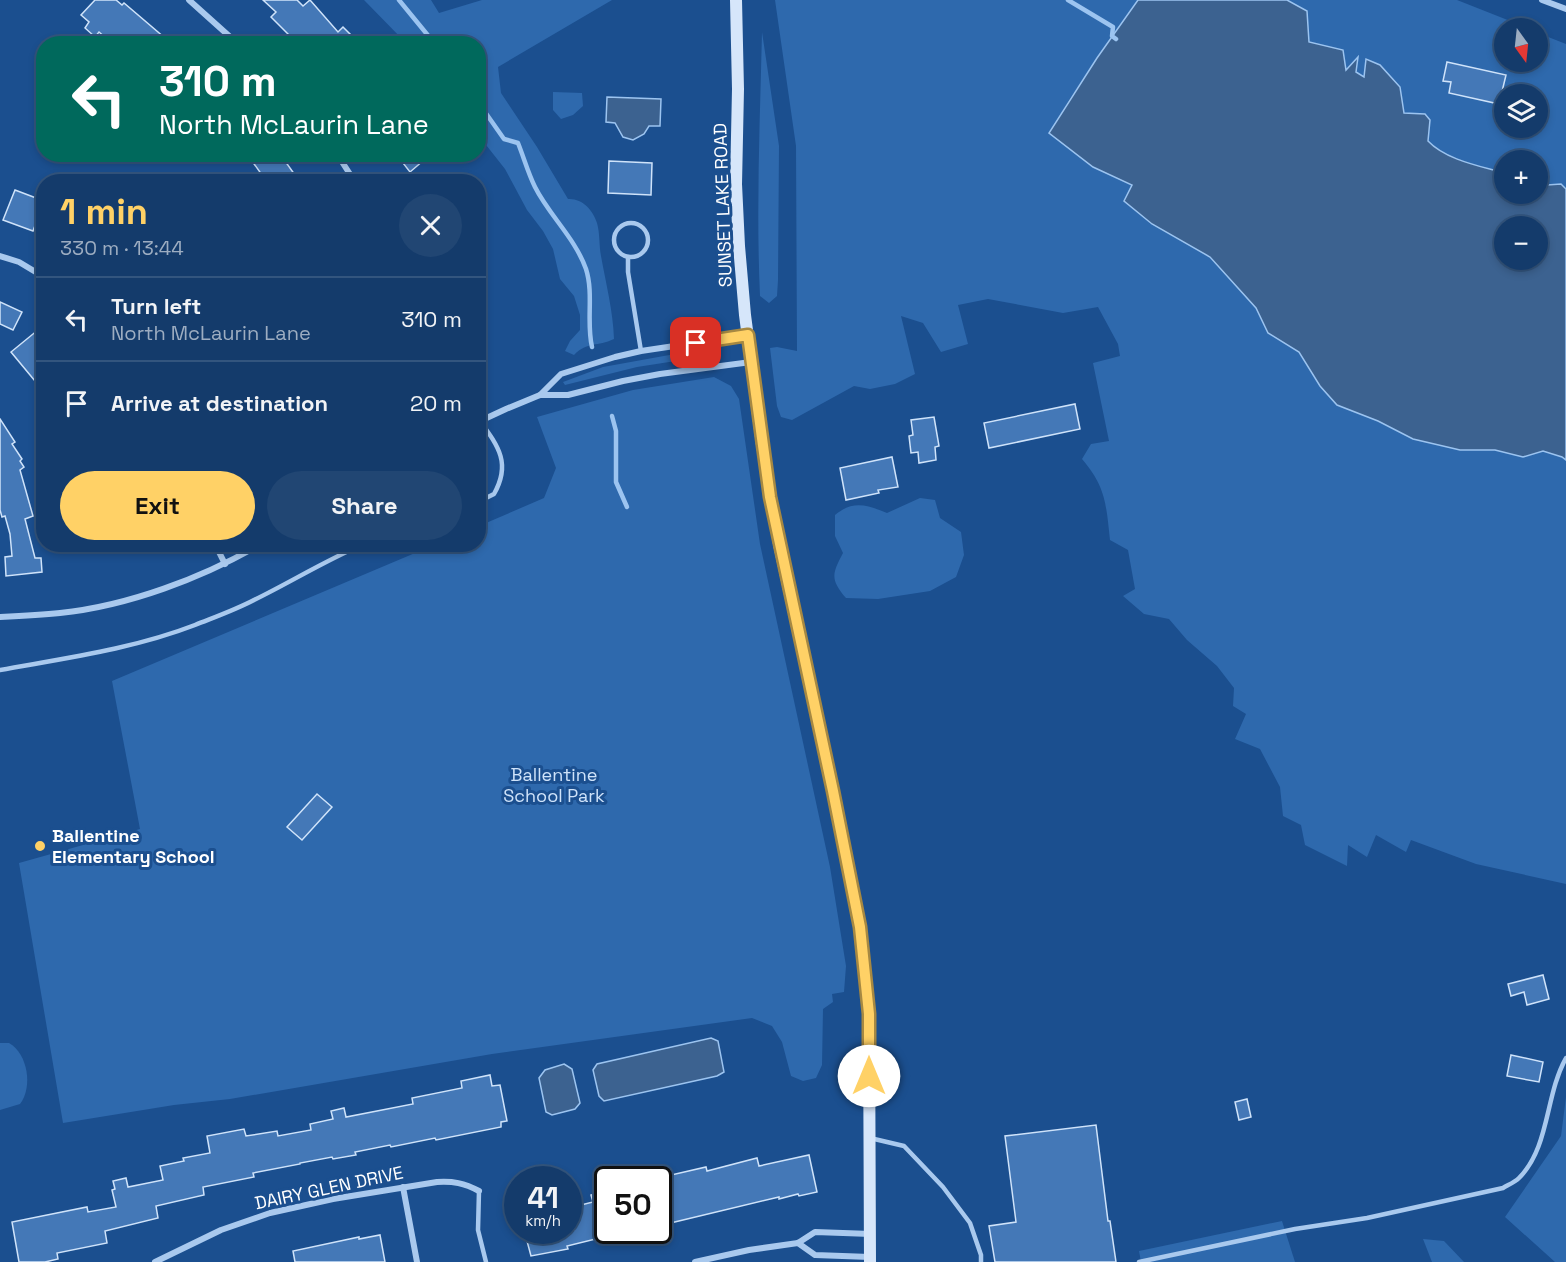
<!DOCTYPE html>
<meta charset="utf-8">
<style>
body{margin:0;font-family:"Space Grotesk",sans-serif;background:#214673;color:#f1f3f6;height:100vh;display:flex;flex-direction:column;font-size:22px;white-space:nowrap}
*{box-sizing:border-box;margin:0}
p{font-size:20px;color:#9dadc1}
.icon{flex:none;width:33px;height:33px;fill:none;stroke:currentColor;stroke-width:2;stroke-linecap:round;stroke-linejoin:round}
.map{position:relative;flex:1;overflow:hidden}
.sheet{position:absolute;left:36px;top:174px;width:450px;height:378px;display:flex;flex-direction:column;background:#143b6b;border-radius:24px;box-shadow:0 3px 9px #0003,0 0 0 2px #33557e}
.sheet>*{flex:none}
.banner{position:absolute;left:36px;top:36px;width:450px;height:126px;border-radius:24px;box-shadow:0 3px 9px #0003,0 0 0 2px #33557e;background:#00695c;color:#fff;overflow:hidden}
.needle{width:39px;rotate:165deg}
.controls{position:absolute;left:1494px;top:18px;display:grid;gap:12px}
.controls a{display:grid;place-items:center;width:54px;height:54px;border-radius:50%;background:#143b6b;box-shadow:0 3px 9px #0003,0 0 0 2px #33557e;font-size:30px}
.speed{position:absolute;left:504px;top:1166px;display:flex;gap:12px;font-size:30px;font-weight:700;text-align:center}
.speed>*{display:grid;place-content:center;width:78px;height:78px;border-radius:50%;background:#143b6b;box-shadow:0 3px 9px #0003,0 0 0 2px #33557e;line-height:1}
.speed small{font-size:15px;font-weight:400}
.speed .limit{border:3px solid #111;border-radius:9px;background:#fff;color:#111}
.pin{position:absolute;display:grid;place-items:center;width:51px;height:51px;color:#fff;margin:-26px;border-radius:12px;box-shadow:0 3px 9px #0006}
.me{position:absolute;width:66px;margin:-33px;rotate:0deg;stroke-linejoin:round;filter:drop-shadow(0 0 4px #0008)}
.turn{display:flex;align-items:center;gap:21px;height:126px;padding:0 24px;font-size:27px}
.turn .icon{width:78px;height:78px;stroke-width:2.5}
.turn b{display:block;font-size:42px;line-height:51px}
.round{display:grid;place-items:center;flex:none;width:63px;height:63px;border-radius:32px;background:#214673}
.summary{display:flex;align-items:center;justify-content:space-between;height:102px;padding:0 24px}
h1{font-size:36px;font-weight:700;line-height:45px;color:#ffd166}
.cta{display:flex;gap:12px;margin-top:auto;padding:12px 24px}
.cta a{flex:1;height:69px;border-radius:36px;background:#ffd166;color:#111;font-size:24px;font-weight:700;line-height:69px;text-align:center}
.cta a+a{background:#214673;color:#f1f3f6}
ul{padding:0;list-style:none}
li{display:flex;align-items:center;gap:18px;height:84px;padding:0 24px;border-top:2px solid #33557e}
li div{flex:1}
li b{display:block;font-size:22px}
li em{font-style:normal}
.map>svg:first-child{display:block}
.green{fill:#2e69ad;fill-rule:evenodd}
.water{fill:#3c6290;stroke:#9cc4f0;stroke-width:1.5;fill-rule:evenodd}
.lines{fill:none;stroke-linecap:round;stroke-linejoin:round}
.stream{stroke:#9cc4f0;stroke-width:4.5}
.building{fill:#4478b7;stroke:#cfe3fa;stroke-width:1.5}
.service{stroke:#a9c9ee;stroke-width:4.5}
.minor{stroke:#a9c9ee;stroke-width:6}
.secondary{stroke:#d6e6fa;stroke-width:12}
.route-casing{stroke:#a68842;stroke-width:15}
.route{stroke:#ffd166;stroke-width:10}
.poi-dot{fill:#ffd166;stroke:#1b4f8f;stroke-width:2}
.labels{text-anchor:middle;stroke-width:6;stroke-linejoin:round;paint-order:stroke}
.street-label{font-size:18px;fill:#fff;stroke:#1b4f8f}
.park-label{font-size:18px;fill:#cfe3fa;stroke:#1b4f8f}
.poi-label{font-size:18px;font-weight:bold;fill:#fff;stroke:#1b4f8f;text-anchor:start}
</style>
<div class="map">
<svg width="1566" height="1262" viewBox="0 0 1566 1262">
<rect width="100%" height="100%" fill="#1b4f8f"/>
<!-- green -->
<g class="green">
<path d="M364 0H431L439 13 482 0H612L498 67 501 93 537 147 568 199C582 198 593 210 597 223 600 233 599 246 601 256 606 284 613 311 614 339 597 347 588 341 574 355L565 351 570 341 580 330V315L574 296 560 279 553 249 543 231 527 210 505 169 479 136 478 44 406 43Z"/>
<path d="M775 0H1138L1069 100 1050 133 1093 167 1133 185 1124 201 1152 224 1210 257 1256 308 1268 333 1299 352 1320 386 1337 405 1378 421 1413 439 1460 450H1495L1523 457 1543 451 1562 457 1566 460V884L1476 864 1411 840 1406 852 1376 835 1367 857 1348 845 1347 866 1305 845 1301 825 1283 816 1280 787 1260 749 1235 739 1246 714 1233 706 1234 688 1217 666 1187 640 1169 619 1144 614 1123 596 1135 589 1128 550 1110 540C1106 504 1106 487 1082 459L1091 444 1109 441 1093 363 1120 356 1118 344 1098 307 1063 313 988 299 958 305 968 344 941 352 923 323 901 316 915 374 895 384 870 389 854 386 792 420 781 417 777 406 770 348 777 347 797 351 796 146Z"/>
<path d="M1287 0H1457L1528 28H1504V62H1538V33L1566 44V189L1561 184 1547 185 1538 182V160H1504V173C1480 166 1447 160 1428 141L1424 114 1404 113 1400 87 1365 78 1356 73 1357 58 1345 70 1309 42 1306 11ZM1504 94H1538V128H1504Z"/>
<path d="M762 32 779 146 778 280 777 296 769 303 760 296C756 208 760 120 762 32Z"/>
<path d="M553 92 582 93 583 106 573 115 561 119 553 110Z"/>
<path d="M708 348 711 352 708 356 637 367 565 385 563 382 603 367Z"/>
<path d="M714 377 731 386 739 399 760 544 830 867 846 966 844 992 832 994 833 1002 823 1009 822 1065 816 1078 803 1081 791 1076 782 1042 772 1026 752 1018 492 1054 230 1099 174 1105 63 1123 19 863 140 829 112 681 434 545 478 544 479 526 544 498 556 468 537 417 633 390Z"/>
<path d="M920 498 935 500 940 518 961 532 964 555 956 577 930 591 878 599 846 598C830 579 832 574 843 553L835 536V515C853 500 867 505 887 513Z"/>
<path d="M0 1043H9C28 1054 33 1087 20 1104L0 1110Z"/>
<path d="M1566 1097V1262H1555L1505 1217 1561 1136Z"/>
<path d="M1282 1221 1295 1262H1141L1139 1251Z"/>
<path d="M1423 1239 1444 1241 1464 1262H1432Z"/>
</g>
<!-- water -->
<g class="water">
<path d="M1138 0H1287L1307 11 1309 42 1343 50 1346 70 1358 57 1356 72 1364 77 1366 59 1380 65 1400 87 1404 113 1425 114 1430 120 1428 141C1446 160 1480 166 1504 173V194H1538V182L1547 185 1561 184 1566 189V460L1562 457 1543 451 1523 457 1495 450H1460L1413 439 1378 421 1337 405 1320 386 1299 352 1268 333 1256 308 1210 257 1152 224 1124 201 1132 185 1093 167 1049 133 1097 58ZM1504 226H1538V260H1504Z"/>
<path d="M607 97 661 99 660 126H649L644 134 633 140 623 137 615 123 606 122Z"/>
<path d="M711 1038 718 1041 724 1072 717 1076 604 1101 599 1096 593 1070 597 1064Z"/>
<path d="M564 1064 572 1069 580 1103 575 1109 552 1115 546 1112 539 1078 545 1070Z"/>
</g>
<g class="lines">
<!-- stream -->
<g class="stream">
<path d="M399 0 435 44"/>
<path d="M1068 0 1113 27 1112 36 1116 39"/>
<path d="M478 102 504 139 518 143C524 158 528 173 535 187 549 215 575 238 586 269 594 294 586 322 592 347"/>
<path d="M612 416 616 431V482L627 507"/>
</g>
</g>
<!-- building -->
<g class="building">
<path d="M95 0H116L122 5 124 3 172 44H113L99 32 95 37 85 28 89 22 81 15Z"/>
<path d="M263 0H297L303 6 310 0 338 32 343 27 353 37 347 42 349 44H298L271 17 276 12Z"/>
<path d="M1447 62 1506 75 1499 104 1449 93 1451 82 1443 81Z"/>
<path d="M247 154H280L300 182H267Z"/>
<path d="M396 154H431L410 172Z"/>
<path d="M609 161 652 163 651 195 608 193Z"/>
<path d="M15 190 44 201 33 231 3 220Z"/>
<path d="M0 302 22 312 13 330 0 324Z"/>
<path d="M44 325V375L35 381 11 352Z"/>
<path d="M1075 404 1080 429 989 448 984 423Z"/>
<path d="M934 417 939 446 935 447 936 460 919 463 918 452 911 453 909 436 913 435 911 420Z"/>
<path d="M0 419 15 442 12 444 22 459 20 461 24 467 20 470 33 516 25 519 35 558H41L42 572 6 576 5 557 12 556 10 534 5 516 2 517 0 510Z"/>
<path d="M892 457 898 487 878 490 879 493 846 500 840 468Z"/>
<path d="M317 794 332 807 302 840 287 827Z"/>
<path d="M1543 975 1549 999 1527 1005 1524 992 1511 996 1508 984Z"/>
<path d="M1511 1055 1543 1062 1539 1082 1507 1076Z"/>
<path d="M490 1075 492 1086 500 1085 507 1121 501 1122V1127L436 1140 435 1138 391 1147 390 1145 355 1152 356 1155 333 1159 332 1157 300 1163V1164L253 1173 254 1177 203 1187 204 1195 156 1206 158 1218 105 1231 107 1243 57 1253 58 1259 45 1262H19L12 1222 87 1207 88 1212 116 1207 112 1190 115 1189 113 1181 126 1178 128 1187 163 1180 160 1166 184 1161 183 1158 210 1153 207 1136 244 1129 246 1136 277 1131 278 1136 311 1130 310 1124 333 1119 331 1111 344 1108 346 1117 413 1104 412 1098 462 1088 461 1081Z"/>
<path d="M1247 1099 1251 1117 1239 1120 1235 1102Z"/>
<path d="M1096 1125 1108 1221H1110L1116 1262H995L989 1226 1016 1222 1005 1136Z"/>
<path d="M809 1155 817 1192 799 1196 798 1194 779 1199V1197L658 1226V1178L706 1167 707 1171 757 1158 759 1166Z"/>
<path d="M604 1192 606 1199H608V1230H611L612 1235 567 1246 568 1249 531 1256 524 1230H574L569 1208 593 1202 591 1195Z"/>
<path d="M380 1235 385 1262H295L293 1251 359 1237V1239Z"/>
</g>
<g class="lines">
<!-- service -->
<g class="service">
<circle cx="631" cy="240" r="17"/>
<path d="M628 257V272L641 351"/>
<path d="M478 502 494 494C511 464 499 447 480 421"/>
<path d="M0 670C66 658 133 649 195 625 215 617 235 610 254 600 291 582 326 560 364 544"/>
<path d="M870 1138 904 1146 943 1187 970 1223 981 1255V1262"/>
<path d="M479 1191 478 1230 486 1262"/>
<path d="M1139 1262 1295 1229 1367 1218 1503 1188C1508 1185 1515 1182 1519 1178 1550 1147 1545 1095 1566 1058"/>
</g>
<!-- minor -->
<g class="minor">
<path d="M189 0 238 44"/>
<path d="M1542 0 1566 9"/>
<path d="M337 154 355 182"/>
<path d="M0 256 19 262 44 277"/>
<path d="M540 395 561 374 615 357 641 351 748 335"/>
<path d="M478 422 506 409 540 395H568L623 381 660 374 751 362"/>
<path d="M215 544 225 564"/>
<path d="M0 617C20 616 40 615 60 613 128 606 202 578 261 544"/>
<path d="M403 1187 417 1262"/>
<path d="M798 1243 815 1255 870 1257"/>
<path d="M155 1262 221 1230 270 1213 333 1199 437 1182C453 1181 464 1183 479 1191"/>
<path d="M695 1262 749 1250 798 1243 815 1232 871 1234"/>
</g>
<!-- secondary -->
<path class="secondary" d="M736 0 738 89 736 184 739 246 745 315 762 445 779 544 833 791 860 927 869 1014 870 1262"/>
</g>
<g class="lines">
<!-- route casing -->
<g class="route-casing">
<path id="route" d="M696 343 748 335 770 497 833 791 860 927 869 1014V1076"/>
</g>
<!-- route -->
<use href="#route" class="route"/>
</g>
<!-- markers -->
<circle class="poi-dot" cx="40" cy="846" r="6"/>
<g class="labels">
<!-- street labels -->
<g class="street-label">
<text transform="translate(723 205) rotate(-92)" y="6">SUNSET LAKE ROAD</text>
<text transform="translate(329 1188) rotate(-12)" y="6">DAIRY GLEN DRIVE</text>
</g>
<!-- park labels -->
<g class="park-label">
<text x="554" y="781">Ballentine<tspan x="554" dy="21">School Park</tspan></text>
</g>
<!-- poi labels -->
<g class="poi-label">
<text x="52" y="842">Ballentine<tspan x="52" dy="21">Elementary School</tspan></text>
</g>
</g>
</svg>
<div class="controls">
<a><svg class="needle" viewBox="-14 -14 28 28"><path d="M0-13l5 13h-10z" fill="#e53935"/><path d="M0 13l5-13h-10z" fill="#9dadc1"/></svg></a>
<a><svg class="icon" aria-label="layers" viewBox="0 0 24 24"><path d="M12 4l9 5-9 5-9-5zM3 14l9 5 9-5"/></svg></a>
<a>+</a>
<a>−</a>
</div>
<div class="speed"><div>41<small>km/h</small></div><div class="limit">50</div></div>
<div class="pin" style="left:696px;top:343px;background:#d93025"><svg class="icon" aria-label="arrive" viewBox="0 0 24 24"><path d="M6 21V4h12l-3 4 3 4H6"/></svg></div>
<svg class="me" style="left:869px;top:1076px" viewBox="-20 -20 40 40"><circle r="19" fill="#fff"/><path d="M0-13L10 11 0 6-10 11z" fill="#ffd166"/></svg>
<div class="banner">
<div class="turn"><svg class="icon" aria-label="left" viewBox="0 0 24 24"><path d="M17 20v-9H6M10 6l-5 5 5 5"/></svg><div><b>310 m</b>North McLaurin Lane</div></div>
</div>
<section class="sheet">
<div class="summary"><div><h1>1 min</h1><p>330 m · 13:44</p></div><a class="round"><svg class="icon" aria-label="close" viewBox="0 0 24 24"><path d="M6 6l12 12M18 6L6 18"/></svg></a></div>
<ul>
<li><svg class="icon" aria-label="left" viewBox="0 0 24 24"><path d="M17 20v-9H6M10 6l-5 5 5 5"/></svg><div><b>Turn left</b><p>North McLaurin Lane</p></div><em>310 m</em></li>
<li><svg class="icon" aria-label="arrive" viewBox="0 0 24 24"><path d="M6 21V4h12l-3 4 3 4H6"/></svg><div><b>Arrive at destination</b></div><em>20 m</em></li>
</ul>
<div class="cta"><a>Exit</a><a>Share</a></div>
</section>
</div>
